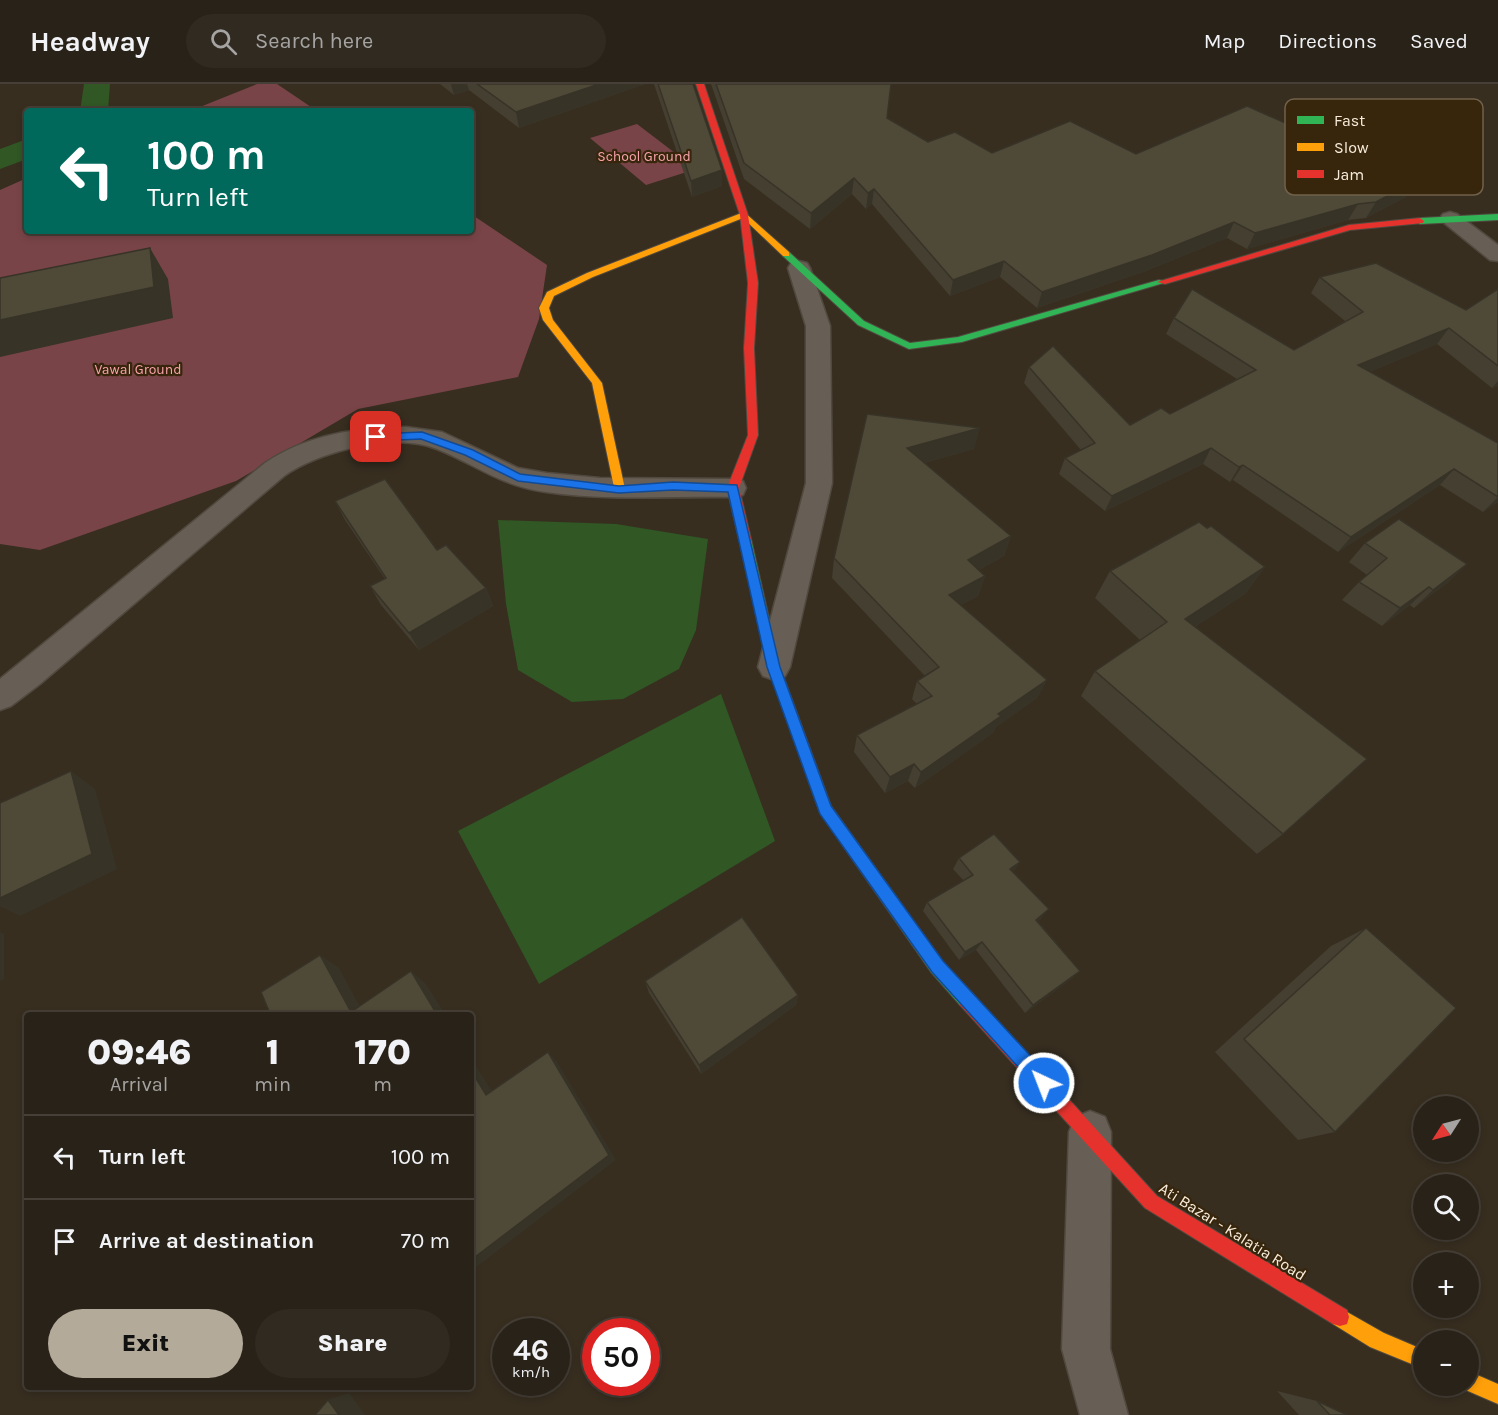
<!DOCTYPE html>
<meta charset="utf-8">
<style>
body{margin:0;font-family:Karla,sans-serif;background:#312a21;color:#f1f3f6;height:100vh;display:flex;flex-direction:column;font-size:22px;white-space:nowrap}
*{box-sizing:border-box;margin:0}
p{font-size:20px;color:#a5a4a2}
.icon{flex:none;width:33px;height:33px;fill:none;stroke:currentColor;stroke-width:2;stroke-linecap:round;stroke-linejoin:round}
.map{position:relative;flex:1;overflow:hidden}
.details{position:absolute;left:24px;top:928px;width:450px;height:378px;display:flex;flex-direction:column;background:#292218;border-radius:6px;box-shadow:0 3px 9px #0003,0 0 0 2px #453f37}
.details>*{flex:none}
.hud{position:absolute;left:24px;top:24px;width:450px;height:126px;border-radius:6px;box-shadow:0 3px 9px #0003,0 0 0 2px #453f37;background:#00695c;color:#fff;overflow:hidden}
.needle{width:39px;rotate:234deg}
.controls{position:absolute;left:1413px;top:1012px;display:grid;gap:12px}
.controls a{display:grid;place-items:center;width:66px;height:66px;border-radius:50%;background:#292218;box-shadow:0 3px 9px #0003,0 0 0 2px #453f37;font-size:30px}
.speed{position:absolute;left:492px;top:1234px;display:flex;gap:12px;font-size:30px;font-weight:700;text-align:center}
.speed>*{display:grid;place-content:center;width:78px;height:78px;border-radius:50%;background:#292218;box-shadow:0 3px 9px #0003,0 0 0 2px #453f37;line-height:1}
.speed small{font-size:15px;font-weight:400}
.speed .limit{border:9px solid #d22;background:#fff;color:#111}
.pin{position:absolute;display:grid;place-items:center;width:51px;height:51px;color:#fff;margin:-26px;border-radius:12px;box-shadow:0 3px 9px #0006}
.me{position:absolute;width:66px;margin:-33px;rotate:317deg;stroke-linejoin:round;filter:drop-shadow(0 0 4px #0008)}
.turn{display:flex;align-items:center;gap:21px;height:126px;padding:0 24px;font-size:27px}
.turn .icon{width:78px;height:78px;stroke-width:2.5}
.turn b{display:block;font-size:42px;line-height:51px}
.eta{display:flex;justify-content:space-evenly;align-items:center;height:102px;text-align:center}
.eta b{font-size:36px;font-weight:800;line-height:42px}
.action{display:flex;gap:12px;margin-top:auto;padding:12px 24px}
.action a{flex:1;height:69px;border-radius:36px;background:#b4aa9a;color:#111;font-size:24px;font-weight:800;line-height:69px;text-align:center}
.action a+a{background:#312a21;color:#f1f3f6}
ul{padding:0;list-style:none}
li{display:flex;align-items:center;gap:18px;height:84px;padding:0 24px;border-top:2px solid #453f37}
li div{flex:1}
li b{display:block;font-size:22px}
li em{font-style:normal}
header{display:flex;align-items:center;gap:36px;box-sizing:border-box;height:84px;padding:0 30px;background:#292218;border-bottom:2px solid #453f37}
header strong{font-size:28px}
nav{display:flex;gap:33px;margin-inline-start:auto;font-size:21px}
.search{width:420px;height:54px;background:#312a21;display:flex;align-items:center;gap:15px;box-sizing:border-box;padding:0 21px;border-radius:33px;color:#a5a4a2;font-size:22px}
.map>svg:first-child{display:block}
.green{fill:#794448}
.water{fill:#305724}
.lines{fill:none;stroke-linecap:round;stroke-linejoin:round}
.canal{fill:#305724;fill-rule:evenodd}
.street-casing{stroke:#51493e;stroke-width:3}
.fast-casing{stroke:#51493e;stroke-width:2}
.slow-casing{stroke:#51493e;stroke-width:2}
.jam-casing{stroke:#51493e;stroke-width:2}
.street{fill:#675f55;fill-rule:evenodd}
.fast{fill:#30b455;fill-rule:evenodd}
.slow{fill:#ff9f0a;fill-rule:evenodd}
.jam{fill:#e5322d;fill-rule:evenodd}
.wall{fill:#443f30}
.shaded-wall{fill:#373327}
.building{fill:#4f4938;stroke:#373327;stroke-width:1.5}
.route{fill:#1a73e8;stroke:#114b97;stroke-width:1.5}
.labels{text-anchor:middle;stroke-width:4.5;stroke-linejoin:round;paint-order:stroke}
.far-park-label{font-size:14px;fill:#f9a3ac;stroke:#37260c}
.street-label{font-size:16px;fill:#f7ecdc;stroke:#37260c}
.key{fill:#37260c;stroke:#71614a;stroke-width:1.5}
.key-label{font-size:16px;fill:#f7ecdc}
</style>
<header>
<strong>Headway</strong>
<div class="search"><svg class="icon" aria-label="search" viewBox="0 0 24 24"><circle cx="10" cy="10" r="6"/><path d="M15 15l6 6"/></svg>Search here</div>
<nav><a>Map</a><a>Directions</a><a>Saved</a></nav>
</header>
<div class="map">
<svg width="1498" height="1331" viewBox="0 0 1498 1331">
<rect width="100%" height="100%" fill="#372e20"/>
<!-- green -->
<g class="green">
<path d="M257 0H277L317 27H190Z"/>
<path d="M637 40 696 85 646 101 590 54Z"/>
<path d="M27 94V147H471V130L547 181 539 235 518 293 358 325 236 397 40 466 0 460V106Z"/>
</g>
<!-- water -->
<g class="water">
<path d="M498 436 616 440 708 455 696 546 679 585 623 615 572 618 518 586 506 520Z"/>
<path d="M721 610 775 757 539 900 458 747Z"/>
</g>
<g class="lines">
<!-- canal -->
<g class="canal">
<path d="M84 0H110L108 27H80Z"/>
<path d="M27 55V75L0 85V65Z"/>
</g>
<!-- street casing -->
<g class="street-casing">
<g id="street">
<path d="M1450 128 1457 130 1498 161V177L1490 176 1443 138 1440 134 1443 130Z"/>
<path d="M799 177 807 179 810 184 830 242 832 399 790 583 785 592 774 596 763 592 758 583 806 399V242L788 184 791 179Z"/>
<path d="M406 343 442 348 518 384 547 389 600 394 733 395 743 397 746 404 743 411 733 413C671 412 608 417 546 408 498 401 479 382 437 365 395 348 319 367 284 392L40 600 11 622 0 626V595L265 379C306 351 358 343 406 343Z"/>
<path d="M1090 1027 1105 1033 1111 1048 1110 1265 1128 1331H1080L1062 1265 1069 1048 1075 1033Z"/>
</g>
</g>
<!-- fast casing -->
<g class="fast-casing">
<g id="fast">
<path d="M1498 130V136L1420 140 1416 137 1420 134Z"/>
<path d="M783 168H789L864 237 910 259 958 253 1159 196 1167 198 962 258 909 265 858 241 783 172Z"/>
<path d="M745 451 751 455 780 583 831 722 943 878 972 909 974 915 972 921 966 923 960 921 931 888 820 729 768 583 739 455Z"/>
</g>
</g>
<!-- slow casing -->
<g class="slow-casing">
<g id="slow">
<path d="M744 128 789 168V172H783L743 134 593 193 554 212 549 224 553 236 602 299 625 405 619 409 615 408 592 299 543 236 539 224 547 208 587 189Z"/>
<path d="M1340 1224 1384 1249 1424 1266V1285L1370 1263 1333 1240 1331 1233 1333 1226Z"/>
<path d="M1468 1287 1498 1300V1320L1461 1304 1460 1302H1468Z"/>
</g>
</g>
<!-- jam casing -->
<g class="jam-casing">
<g id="jam">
<path d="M696 0H704L748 131 758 199 754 264 758 351 739 404 751 455 745 459 739 455 727 404 748 351 744 264 748 199 740 131Z"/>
<path d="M1420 134 1424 137 1423 139 1350 146 1165 200 1157 198 1349 141Z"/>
<path d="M966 907 972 909 1157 1112 1347 1226 1349 1233 1347 1240 1340 1242 1333 1240 1145 1124 960 921 958 915 960 909Z"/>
</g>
</g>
<!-- street -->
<use href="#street" class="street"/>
<!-- fast -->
<use href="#fast" class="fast"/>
<!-- slow -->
<use href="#slow" class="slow"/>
<!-- jam -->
<use href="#jam" class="jam"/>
</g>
<!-- wall -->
<g class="wall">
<path d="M440 0H645L519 44 469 6 454 11Z"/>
<path d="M654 0H693L722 102 692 113Z"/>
<path d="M711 0H891L887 34 928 58 992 69 1136 70 1406 113 1366 134 1348 136 1247 165 1227 154 1146 187 1037 224 1000 193 950 212 872 120 866 125 852 110 810 145 744 95Z"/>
<path d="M1320 193 1466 226 1498 205V302L1492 304 1437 260 1369 288 1498 359V418L1483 428 1440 401 1338 468 1233 396 1230 398 1203 380 1105 427 1059 390 1065 374 1081 366 1024 299 1029 283 1130 341 1170 330 1237 295 1166 250 1174 234 1294 266 1345 237 1311 209Z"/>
<path d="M867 330 974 365 924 379 1011 452 1004 472 979 486 985 492 978 512 961 521 1047 596 1037 614 996 643 993 649 915 704 908 697 885 709 854 668 857 651 917 620 912 615 917 597 925 592 832 494 834 474Z"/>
<path d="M335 417 437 466 486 504 493 522 419 566 381 521 370 502 385 495 345 436Z"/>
<path d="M1207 444 1265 483 1245 510 1196 542 1283 750 1257 770 1081 612 1095 587 1140 556 1095 514 1110 487Z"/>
<path d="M1365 459 1467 480 1447 499 1414 524 1410 521 1382 542 1342 516 1359 498 1367 491 1349 478Z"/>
<path d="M959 774 1020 778 1013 788 1041 835 1038 837 1080 887 1071 895 1025 929 976 866 959 876 923 827 927 818 964 797 953 785Z"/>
<path d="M1366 844 1335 1048 1298 1056 1215 968 1331 862Z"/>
<path d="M645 897 798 911 796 921 701 990 649 909Z"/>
<path d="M1277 1307 1317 1317 1347 1331H1299Z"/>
</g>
<!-- shaded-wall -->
<g class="shaded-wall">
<path d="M451 0H467L469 6 454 11Z"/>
<path d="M599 0H645L519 44 516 28Z"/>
<path d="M722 86V102L692 113 691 97Z"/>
<path d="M854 94 852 110 810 145 811 129Z"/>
<path d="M1416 97 1406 113 1366 134 1376 118Z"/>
<path d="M874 105 872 120 866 125 868 109Z"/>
<path d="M1358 120 1348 136 1247 165 1255 149Z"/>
<path d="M1234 138 1227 154 1146 187 1037 224 1042 208Z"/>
<path d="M150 164 168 195 173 234 0 273V236Z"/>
<path d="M1004 177 1000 193 950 212 953 196Z"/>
<path d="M1449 244 1437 260 1347 297 1358 281Z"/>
<path d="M1498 297V302L1492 304Z"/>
<path d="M980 344 974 365 902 385 907 364Z"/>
<path d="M1211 364 1203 380 1105 427 1112 412Z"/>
<path d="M1243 381 1233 396 1230 398 1239 383Z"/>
<path d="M1454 385 1440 401 1338 468 1351 453Z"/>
<path d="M1498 413V418L1483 428Z"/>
<path d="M1011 452 1004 472 962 496 968 476Z"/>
<path d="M1467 480 1447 499 1414 524 1433 506Z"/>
<path d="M1265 483 1245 510 1167 561 1185 535Z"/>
<path d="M985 492 978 512 943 531 949 511Z"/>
<path d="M1429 503 1410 521 1382 542 1400 524Z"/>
<path d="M486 504 493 522 419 566 409 549Z"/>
<path d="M1047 596 1037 614 996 643 993 649 915 704 921 688 998 630Z"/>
<path d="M914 680 908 697 885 709 890 693Z"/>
<path d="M71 687 95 705 117 785 20 832 0 822V814Z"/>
<path d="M1020 778 1013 788 1010 785Z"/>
<path d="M1049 825 1041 835 1028 845 1036 836Z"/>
<path d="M0 848 4 850V895L0 897Z"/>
<path d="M982 858 976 866 959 876 965 868Z"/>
<path d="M320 871 339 884 365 932 351 928Z"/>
<path d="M411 887 426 900 446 932H438Z"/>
<path d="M1080 887 1071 895 1025 929 1033 921Z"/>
<path d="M798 911 796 921 701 990 699 981Z"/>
<path d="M548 968 557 978 616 1076 471 1187V1176Z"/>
<path d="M471 974 499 1019 486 1011 471 986Z"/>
<path d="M349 1309 365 1331H339L328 1316Z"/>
</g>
<!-- building -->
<g class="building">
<path d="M477 0H599L516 28Z"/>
<path d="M658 0H693L722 86 691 97Z"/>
<path d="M716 0H891L887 34 928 58 955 48 992 69 1070 37 1136 70 1247 22 1416 97 1376 118 1358 120 1255 149 1234 138 1152 171 1042 208 1004 177 953 196 874 105 868 109 854 94 811 129 744 79Z"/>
<path d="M150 164 154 203 0 236V194Z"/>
<path d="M1376 179 1466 226 1498 205V282L1449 244 1358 281 1498 359V413L1454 385 1351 453 1243 381 1239 383 1211 364 1112 412 1065 374 1095 359 1029 283 1053 262 1130 341 1161 324 1170 330 1256 286 1174 234 1192 205 1294 266 1363 228 1320 193Z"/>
<path d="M867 330 980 344 907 364 1011 452 968 476 985 492 949 511 1047 596 998 630 1001 632 921 688 914 680 890 693 857 651 932 612 917 597 939 583 834 474Z"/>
<path d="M385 395 437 466 446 461 486 504 409 549 370 502 386 494 335 417Z"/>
<path d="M1399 435 1467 480 1433 506 1429 503 1400 524 1359 498 1387 474 1365 459Z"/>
<path d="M1199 438 1207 444 1211 442 1265 483 1185 535 1367 675 1283 750 1095 587 1167 538 1110 487Z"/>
<path d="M71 687 92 770 0 814V719Z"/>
<path d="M994 750 1020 778 1010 785 1049 825 1036 836 1080 887 1033 921 982 858 965 868 927 818 973 791 959 774Z"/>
<path d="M742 833 798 911 699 981 645 897Z"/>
<path d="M1366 844 1456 924 1335 1048 1244 955Z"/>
<path d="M320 871 351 928 411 887 438 932H271L261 908Z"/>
<path d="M548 968 609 1071 471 1176V986L486 1011Z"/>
<path d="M328 1316 339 1331H315Z"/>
<path d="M1317 1317 1347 1331H1330Z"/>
</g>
<!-- route -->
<path class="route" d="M422 348 473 366 520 390 619 402 673 398 737 401 780 583 831 722 943 877 1050 993 1053 999 1050 1005 1044 1007 1038 1005 932 888 820 730 767 583 728 408 673 406 619 409 518 397 465 371 421 355 376 357 371 353 376 350Z"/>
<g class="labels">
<!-- far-park labels -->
<g class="far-park-label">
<text x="644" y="77">School Ground</text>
<text x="138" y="290">Vawal Ground</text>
</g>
<!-- street labels -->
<g class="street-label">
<text transform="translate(1233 1147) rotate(32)" y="6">Ati Bazar - Kalatia Road</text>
</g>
</g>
<!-- legend -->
<rect x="1285" y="15" width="198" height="96" rx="9" class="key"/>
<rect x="1297" y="32" width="27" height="8" fill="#30b455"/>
<rect x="1297" y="59" width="27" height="8" fill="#ff9f0a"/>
<rect x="1297" y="86" width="27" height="8" fill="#e5322d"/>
<g class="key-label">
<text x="1334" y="42">Fast</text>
<text x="1334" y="69">Slow</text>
<text x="1334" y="96">Jam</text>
</g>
</svg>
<div class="controls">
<a><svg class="needle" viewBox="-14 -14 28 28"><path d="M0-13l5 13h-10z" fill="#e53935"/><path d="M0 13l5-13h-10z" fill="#a5a4a2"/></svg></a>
<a><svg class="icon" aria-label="search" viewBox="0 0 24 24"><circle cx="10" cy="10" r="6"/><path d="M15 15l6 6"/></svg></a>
<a>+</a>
<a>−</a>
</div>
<div class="speed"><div>46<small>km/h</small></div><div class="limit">50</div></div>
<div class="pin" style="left:376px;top:353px;background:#d93025"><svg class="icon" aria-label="arrive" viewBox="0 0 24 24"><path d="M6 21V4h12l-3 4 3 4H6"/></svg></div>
<svg class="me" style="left:1044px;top:999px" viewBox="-20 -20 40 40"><circle r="17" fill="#1a73e8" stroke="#fff" stroke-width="3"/><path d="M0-11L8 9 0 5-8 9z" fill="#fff"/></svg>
<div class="hud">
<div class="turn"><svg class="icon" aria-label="left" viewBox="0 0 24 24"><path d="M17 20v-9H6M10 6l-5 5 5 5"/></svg><div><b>100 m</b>Turn left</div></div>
</div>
<section class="details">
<div class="eta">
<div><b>09:46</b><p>Arrival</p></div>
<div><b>1</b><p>min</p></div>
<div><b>170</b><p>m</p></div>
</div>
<ul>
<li><svg class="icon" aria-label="left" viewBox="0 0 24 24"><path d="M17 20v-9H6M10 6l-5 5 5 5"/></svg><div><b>Turn left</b></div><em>100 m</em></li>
<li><svg class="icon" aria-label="arrive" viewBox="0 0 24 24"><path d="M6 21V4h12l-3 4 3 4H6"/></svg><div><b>Arrive at destination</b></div><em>70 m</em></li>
</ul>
<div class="action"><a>Exit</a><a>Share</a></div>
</section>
</div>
